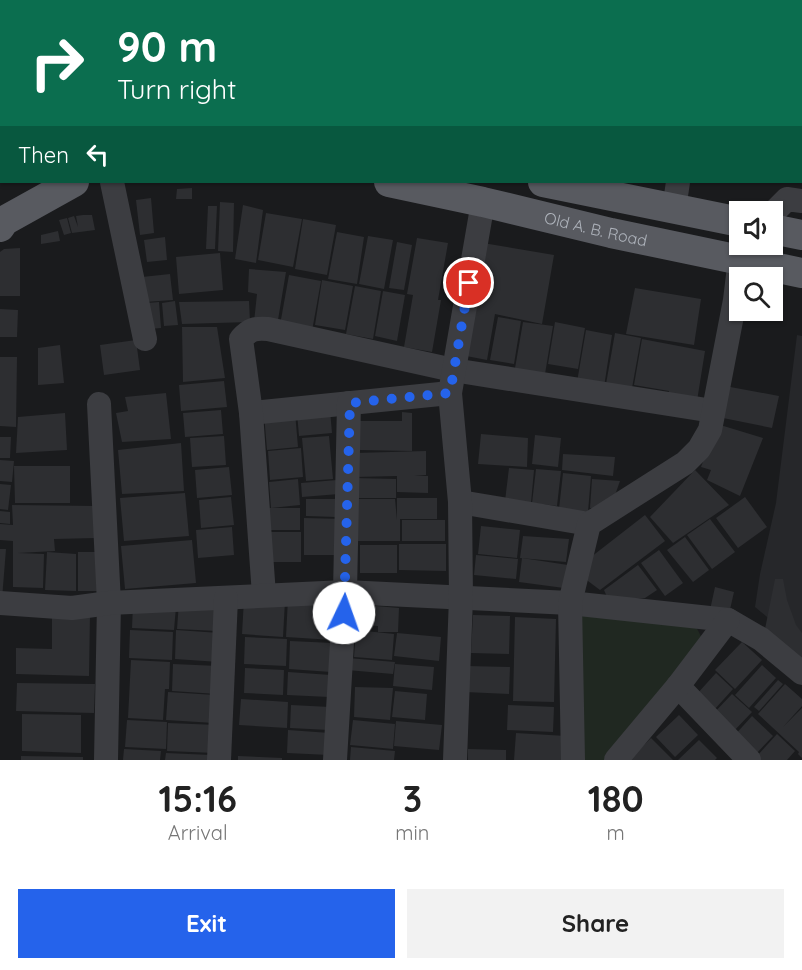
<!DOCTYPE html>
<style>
body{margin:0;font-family:Quicksand,sans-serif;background:#f2f2f2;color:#222;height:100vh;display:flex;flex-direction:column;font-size:22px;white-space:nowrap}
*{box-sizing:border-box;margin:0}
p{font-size:20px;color:#767676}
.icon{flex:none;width:33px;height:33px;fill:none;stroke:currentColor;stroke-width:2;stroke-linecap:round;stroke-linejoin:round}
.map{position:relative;height:760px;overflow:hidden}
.drawer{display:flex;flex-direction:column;background:#fff;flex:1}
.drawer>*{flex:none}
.guide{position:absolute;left:0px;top:0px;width:802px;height:183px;box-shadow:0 2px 4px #0004;background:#0b6e4f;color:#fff;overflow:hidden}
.fabs{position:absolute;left:729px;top:201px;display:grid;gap:12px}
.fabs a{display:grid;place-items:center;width:54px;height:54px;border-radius:0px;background:#fff;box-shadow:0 2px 4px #0004;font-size:30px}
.pin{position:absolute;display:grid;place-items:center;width:51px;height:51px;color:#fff;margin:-26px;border:3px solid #fff;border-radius:50%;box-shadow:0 2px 6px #0007}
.me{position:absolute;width:66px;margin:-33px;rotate:3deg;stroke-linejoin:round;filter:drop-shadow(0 0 4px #0008)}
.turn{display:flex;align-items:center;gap:21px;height:126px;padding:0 18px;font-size:27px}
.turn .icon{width:78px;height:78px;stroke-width:2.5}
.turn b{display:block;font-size:42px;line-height:51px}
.then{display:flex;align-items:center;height:57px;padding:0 18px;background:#0003;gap:12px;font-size:22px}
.eta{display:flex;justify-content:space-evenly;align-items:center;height:102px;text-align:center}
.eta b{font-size:36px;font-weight:700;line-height:42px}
.action{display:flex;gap:12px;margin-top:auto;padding:12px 18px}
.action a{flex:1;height:69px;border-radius:0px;background:#2563eb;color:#fff;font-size:24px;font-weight:700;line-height:69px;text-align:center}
.action a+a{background:#f2f2f2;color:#222}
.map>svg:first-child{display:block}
.built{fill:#26272a}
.green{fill:#202821}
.building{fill:#2d2e31}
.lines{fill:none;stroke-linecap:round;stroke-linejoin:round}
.minor{stroke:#3c3d41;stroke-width:24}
.major{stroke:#585a60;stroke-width:30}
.route{stroke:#2563eb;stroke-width:10;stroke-dasharray:0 18}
.labels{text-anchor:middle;stroke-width:6;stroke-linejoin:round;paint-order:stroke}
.street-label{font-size:16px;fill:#aeb3bb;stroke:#151518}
</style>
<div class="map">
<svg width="802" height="760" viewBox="0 0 802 760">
<rect width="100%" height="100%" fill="#1a1b1d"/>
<!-- built -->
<path class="built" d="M797 335 802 336V646L755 607 760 574 776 503Z"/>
<!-- green -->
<path class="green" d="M570 603 691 617 707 648 616 760H573Z"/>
<!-- building -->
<g class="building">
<path d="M192 188V199H176L177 189Z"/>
<path d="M151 198 154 233 140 235 136 200Z"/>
<path d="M220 202 234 203 233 252 218 251Z"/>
<path d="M243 205 263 210 256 263 235 259Z"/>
<path d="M208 206H217L215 249H206Z"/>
<path d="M266 213 302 219 293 267 258 260Z"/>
<path d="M83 215H92L95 230 72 233 68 218 74 216 78 227 76 216Z"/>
<path d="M67 218 71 233 64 235 59 220Z"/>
<path d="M303 219 336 225 327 275 295 269Z"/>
<path d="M58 231 60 241 41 244V235Z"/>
<path d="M337 232 364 237 357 284 328 279Z"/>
<path d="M368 236 393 240 384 289 359 284Z"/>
<path d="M165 237 167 260 147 262 144 240Z"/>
<path d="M417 238 448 243 438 300H441L432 352 404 347 413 295 407 294Z"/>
<path d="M397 242 412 245 404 290 389 288Z"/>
<path d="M483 243 554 255 542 324 495 314 487 360 461 355Z"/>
<path d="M20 248V296H0V252L4 249Z"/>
<path d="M220 253 223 290 179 294 176 257Z"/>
<path d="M249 269 286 272 277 326 254 322 257 294 248 292Z"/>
<path d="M170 274 173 300 145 302 142 277Z"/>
<path d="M289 275 321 281 312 331 280 325Z"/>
<path d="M322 280 353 286 345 330 315 325Z"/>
<path d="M355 286 381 291 373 339 346 334Z"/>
<path d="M635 288 701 299 694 345 626 334Z"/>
<path d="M383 291 405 295 397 341 375 336Z"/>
<path d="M175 301 178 325 164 326 162 303Z"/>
<path d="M249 301 250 322 182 324 179 302Z"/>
<path d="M159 302 161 328 149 329 147 303Z"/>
<path d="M0 309 18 310 17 337H0Z"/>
<path d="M498 317 521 321 514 364 490 360Z"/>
<path d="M523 322 553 326 544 380 514 374Z"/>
<path d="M555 322 585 328 578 369 548 364Z"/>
<path d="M182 327H217L225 378 183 382Z"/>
<path d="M586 330 612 335 604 387 577 382Z"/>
<path d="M615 333 641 338 632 388 606 384Z"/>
<path d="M642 339 705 351 697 401 668 396 669 391 634 385Z"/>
<path d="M136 340 140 370 104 375 100 345Z"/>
<path d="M60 345 64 383 38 385V348Z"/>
<path d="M0 357H17L16 427 0 426Z"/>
<path d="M224 381 227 407 181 411 179 385Z"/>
<path d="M725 386 779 396 772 428 718 417Z"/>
<path d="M166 393 171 439 122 442 116 413 128 411 125 397Z"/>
<path d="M221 410 223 434 185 437 183 413Z"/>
<path d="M330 410 332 433 299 436 297 413Z"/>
<path d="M295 412 298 447 267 450 264 414Z"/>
<path d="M402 412 412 413V451L359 450V421H402Z"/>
<path d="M65 413 67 450 16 453 18 417Z"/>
<path d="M717 424 763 438 740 496 707 480 711 470 701 467Z"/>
<path d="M481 434 528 438 527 467 478 464Z"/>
<path d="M535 435 561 438 558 467 532 464Z"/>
<path d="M224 436 226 465 192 467 190 438Z"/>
<path d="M329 436 333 479 306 481 302 438Z"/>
<path d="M0 437H11L10 458H0Z"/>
<path d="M181 443 184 491 122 494 118 450Z"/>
<path d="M301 448 303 477 270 480 268 451Z"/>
<path d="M426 451V475L414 476H428V493L397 492V476L355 477V453Z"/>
<path d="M563 454 615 457 613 476 562 470Z"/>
<path d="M0 460 14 461 12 482 0 481Z"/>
<path d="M14 466H70V503H15Z"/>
<path d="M229 467 232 495 197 498 195 470Z"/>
<path d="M509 468 534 470 531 503 505 501Z"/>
<path d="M536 469 561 471 557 506 532 503Z"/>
<path d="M695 470 729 505 673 543 650 517Z"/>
<path d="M563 473 591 476 588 512 559 509Z"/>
<path d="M354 478 396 479V498H354Z"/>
<path d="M298 479 300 505 271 508 269 482Z"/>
<path d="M592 479 620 481 614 498 605 510 590 508Z"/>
<path d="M337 480 339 494 302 497 301 483Z"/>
<path d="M0 484 11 485 8 510 0 509Z"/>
<path d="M185 493 189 536 124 541 120 498Z"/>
<path d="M231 497 234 525 201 528 199 500Z"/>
<path d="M745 497 767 527 738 548 716 518Z"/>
<path d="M397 498H437V519H400V541H355V499H395L397 520Z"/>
<path d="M306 499H336V517L306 516Z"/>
<path d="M12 505 96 506V538L54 539 55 551 18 553 44 554 43 588 13 587V541L0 540V524L13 525Z"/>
<rect x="269" y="508" width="31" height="22"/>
<path d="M0 511 10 512V524L0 523Z"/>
<path d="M645 515 665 541 600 590 584 578 591 557Z"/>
<path d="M304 518 344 519V555H304Z"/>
<path d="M710 519 735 552 712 569 687 535Z"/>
<rect x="402" y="520" width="43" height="21"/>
<path d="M481 526 520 530 517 558 478 554Z"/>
<path d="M232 527 234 555 198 558 196 530Z"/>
<rect x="270" y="532" width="31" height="30"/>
<path d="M523 536 569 539 566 562 520 558Z"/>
<path d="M685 537 709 570 693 582 667 550Z"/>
<path d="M192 540 196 583 125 589 121 546Z"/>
<path d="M399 544H446V571L399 570Z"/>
<rect x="360" y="545" width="37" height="28"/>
<path d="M0 549H6L2 599H0Z"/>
<path d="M659 550 683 583 665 596 641 563Z"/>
<path d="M47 552 76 554V591L45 590Z"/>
<rect x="78" y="552" width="23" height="39"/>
<path d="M476 555 518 559 516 579 474 575Z"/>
<path d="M522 558 568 565 564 588 519 582Z"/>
<path d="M638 565 657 590 645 598 608 599 604 590Z"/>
<path d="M775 579H783L787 600 796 625 802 633V659L765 629Z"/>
<path d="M715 587 734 592 729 614 710 610Z"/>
<path d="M288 598 335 601 333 640 286 637Z"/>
<path d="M244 599 285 601 283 637 242 634Z"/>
<path d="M179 602 219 604 217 631 177 629Z"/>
<path d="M133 604 176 607 174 630 132 628Z"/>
<path d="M353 604 399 608 398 632H378V626L352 624Z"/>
<path d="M52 612 90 613 89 676 16 674V648L52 649Z"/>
<path d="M473 615 510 616 509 654 471 653Z"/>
<path d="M515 617 556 619 554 702 513 701Z"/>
<path d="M130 630 173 632 172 660 129 658Z"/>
<path d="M176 630 220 633 219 662 175 659Z"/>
<path d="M356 630 394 634 392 660 354 657Z"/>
<path d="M397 633 441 637 439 661 394 656Z"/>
<path d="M245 637 287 639 286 666 244 664Z"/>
<path d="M290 641 333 643 331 672 289 669Z"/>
<path d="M742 642 762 660 735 689 715 670Z"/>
<path d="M348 658 395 662 393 674 347 670Z"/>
<path d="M131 660 170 662 169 689H165L163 720 128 718Z"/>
<path d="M173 664 218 666 217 694 172 691Z"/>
<path d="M395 664 434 667 432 690 393 686Z"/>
<path d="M762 665 776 678 749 708 735 695Z"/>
<path d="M466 666 510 667 509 694 465 692Z"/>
<path d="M245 668 284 670 283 695 244 693Z"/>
<path d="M288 672 331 675 329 697 287 695Z"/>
<path d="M716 673 733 689 714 710 697 694Z"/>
<path d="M778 680 783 684 759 711 754 707Z"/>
<path d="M17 683 95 684 94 713 16 711Z"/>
<path d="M785 684 802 699V706L783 727 802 708V758L798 754 799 752 758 714Z"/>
<path d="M355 687 393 688 390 720 354 717Z"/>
<path d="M395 691 427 694 425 720 392 717Z"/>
<path d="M168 692 215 695 214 723 166 720Z"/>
<path d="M732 694 752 712 732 733 713 714Z"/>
<path d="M241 699 288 702 287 728 239 725Z"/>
<path d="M291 705 330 707 329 730 290 728Z"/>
<path d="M508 705 554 707 553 732 507 730Z"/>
<path d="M22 714 81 715V753L22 751Z"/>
<path d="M679 715 698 735 675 757 656 737Z"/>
<path d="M752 716 773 736 754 756 733 737Z"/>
<path d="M127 720 167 722 166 749 125 747Z"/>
<path d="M353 720 395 724 393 749 350 745Z"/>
<path d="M396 721 442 725 439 750 394 746Z"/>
<path d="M168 723 217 725 215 753 167 751Z"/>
<path d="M288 730 330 733 329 755 287 753Z"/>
<path d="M516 733 566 736 565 760H514Z"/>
<path d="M777 734 795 751 787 760H761L757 756Z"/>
<path d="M651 738 673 760H629Z"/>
<path d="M699 740 717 758 715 760H678Z"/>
<path d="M351 747 395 751 394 760H350Z"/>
<path d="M124 749 161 751 160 760H123Z"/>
<path d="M468 749 506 750V760H468Z"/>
<path d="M166 753 211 755V760H165Z"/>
<path d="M21 756 83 757V760H21Z"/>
<path d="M238 756 282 758V760H238Z"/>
</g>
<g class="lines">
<!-- minor -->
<g class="minor">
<path d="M121 0 126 2"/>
<path d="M67 2V0"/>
<path d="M336 2 337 0"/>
<path d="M603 2V0"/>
<path d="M671 2V0"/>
<path d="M112 182 145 339"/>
<path d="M674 209 678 182"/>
<path d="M772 214 787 199 802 201"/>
<path d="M99 404 109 603 106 760"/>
<path d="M251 413 450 393"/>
<path d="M460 502 589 524"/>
<path d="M264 595 251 413 241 339C250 329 255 328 268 329L453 370 713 411"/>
<path d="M0 603 72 608 109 603 345 592 570 603 728 620 761 639 802 673"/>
<path d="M678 686 749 760"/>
<path d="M219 760 226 598"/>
<path d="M335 760 345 592 349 403"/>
<path d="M455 760 461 597 460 502 450 393 483 202"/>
<path d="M573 760 570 603 589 524 685 463 699 449 710 430 735 300 740 259"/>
<path d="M616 760 678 686 728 620"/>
</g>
<!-- major -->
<g class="major">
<path d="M0 149H2"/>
<path id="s1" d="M389 182 483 202 611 233 802 273"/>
<path d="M543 182 740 222"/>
<path d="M0 227 4 221 74 182"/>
<path d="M772 229 802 235"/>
</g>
</g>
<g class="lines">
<!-- route -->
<path class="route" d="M344 613 350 403 450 393 469 283"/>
</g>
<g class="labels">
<!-- street labels -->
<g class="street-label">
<text dy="6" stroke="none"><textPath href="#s1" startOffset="212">Old A. B. Road</textPath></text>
</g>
</g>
</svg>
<div class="fabs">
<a><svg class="icon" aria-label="sound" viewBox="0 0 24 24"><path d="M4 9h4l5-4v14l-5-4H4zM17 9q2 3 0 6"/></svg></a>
<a><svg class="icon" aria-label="search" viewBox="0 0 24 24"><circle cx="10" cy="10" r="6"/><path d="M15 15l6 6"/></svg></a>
</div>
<div class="pin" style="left:469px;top:283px;background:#d93025"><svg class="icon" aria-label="arrive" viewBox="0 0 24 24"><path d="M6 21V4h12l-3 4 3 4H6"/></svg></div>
<svg class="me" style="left:344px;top:613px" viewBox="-20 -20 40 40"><circle r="19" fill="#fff"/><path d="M0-13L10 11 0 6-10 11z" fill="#2563eb"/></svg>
<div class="guide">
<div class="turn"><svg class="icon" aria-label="right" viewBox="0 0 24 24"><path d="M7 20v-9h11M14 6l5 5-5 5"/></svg><div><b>90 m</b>Turn right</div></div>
<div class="then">Then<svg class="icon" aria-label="left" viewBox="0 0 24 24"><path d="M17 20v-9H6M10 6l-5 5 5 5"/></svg></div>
</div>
</div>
<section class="drawer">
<div class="eta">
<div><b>15:16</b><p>Arrival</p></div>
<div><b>3</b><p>min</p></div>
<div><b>180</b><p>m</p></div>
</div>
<div class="action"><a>Exit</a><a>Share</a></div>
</section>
